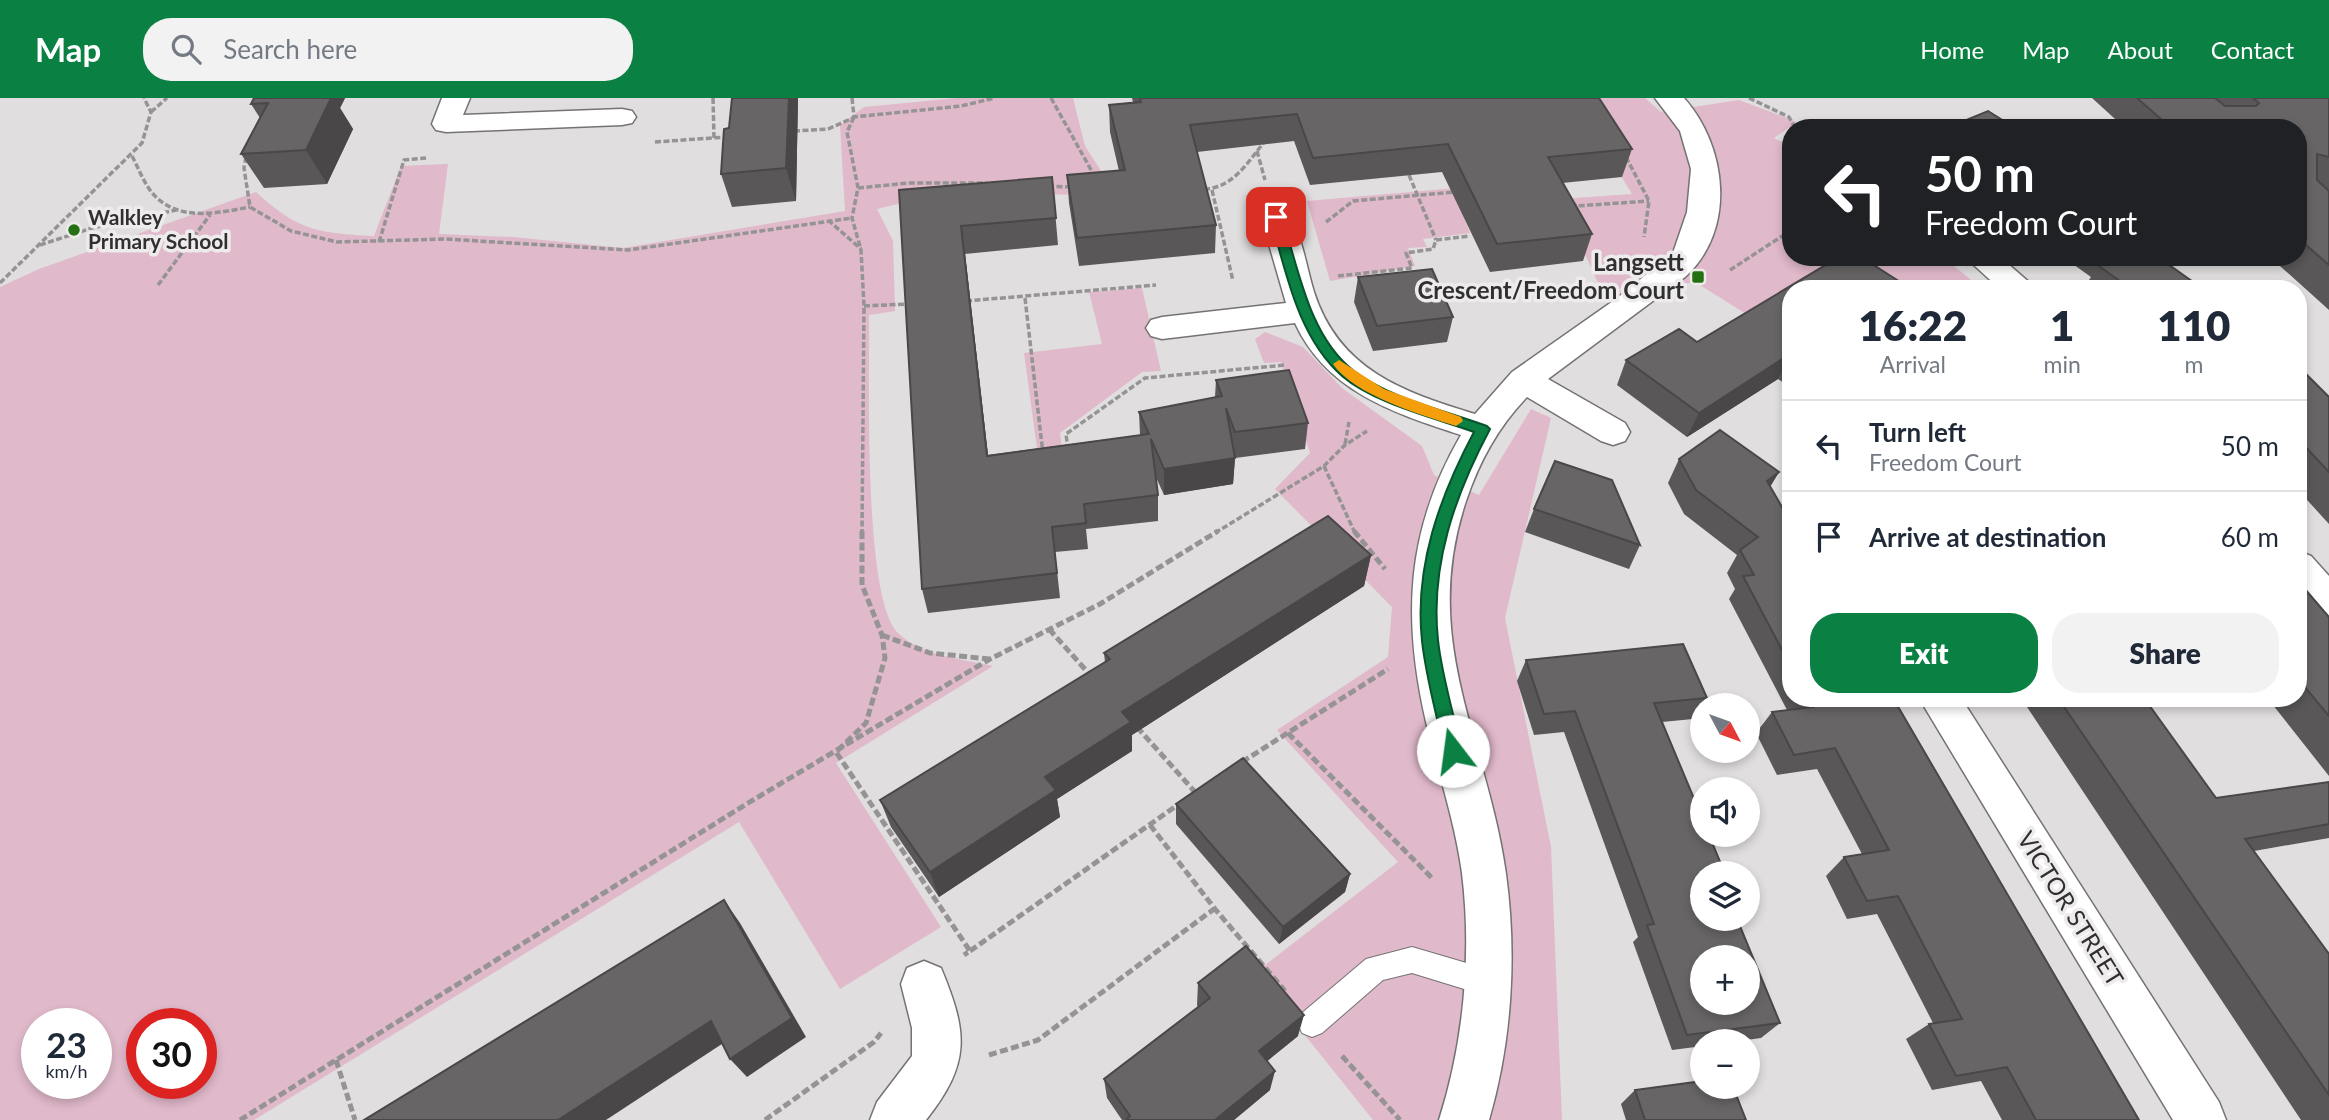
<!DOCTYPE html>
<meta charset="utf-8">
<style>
body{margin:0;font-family:Lato,sans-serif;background:#f2f2f3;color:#1f2937;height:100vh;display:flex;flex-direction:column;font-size:26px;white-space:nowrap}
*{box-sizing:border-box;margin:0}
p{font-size:23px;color:#747a83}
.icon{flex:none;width:38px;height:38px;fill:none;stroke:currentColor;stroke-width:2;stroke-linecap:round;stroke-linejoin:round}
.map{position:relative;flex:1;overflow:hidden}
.side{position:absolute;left:1782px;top:182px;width:525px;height:427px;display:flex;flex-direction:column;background:#fff;border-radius:28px;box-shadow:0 4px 10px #0003}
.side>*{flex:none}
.top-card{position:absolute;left:1782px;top:21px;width:525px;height:147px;border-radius:28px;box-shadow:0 4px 10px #0003;background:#202124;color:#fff;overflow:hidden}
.needle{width:46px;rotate:131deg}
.fabs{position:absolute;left:1690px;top:595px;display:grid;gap:14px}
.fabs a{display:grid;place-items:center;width:70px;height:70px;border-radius:50%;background:#fff;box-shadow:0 4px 10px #0003;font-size:35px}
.speed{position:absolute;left:21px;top:910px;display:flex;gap:14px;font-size:35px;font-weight:700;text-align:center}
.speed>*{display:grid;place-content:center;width:91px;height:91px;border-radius:50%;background:#fff;box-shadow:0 4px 10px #0003;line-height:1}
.speed small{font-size:18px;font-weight:400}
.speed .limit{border:10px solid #d22;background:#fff;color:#111}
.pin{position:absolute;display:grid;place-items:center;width:60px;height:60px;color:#fff;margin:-30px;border-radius:14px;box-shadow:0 4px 10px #0006}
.me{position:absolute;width:77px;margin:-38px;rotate:345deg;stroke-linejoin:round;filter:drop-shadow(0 0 5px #0008)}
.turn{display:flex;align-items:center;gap:24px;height:147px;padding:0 28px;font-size:32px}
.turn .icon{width:91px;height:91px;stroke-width:2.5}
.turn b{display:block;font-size:49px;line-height:60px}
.eta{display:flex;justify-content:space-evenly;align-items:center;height:119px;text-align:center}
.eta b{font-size:42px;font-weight:800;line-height:49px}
.primary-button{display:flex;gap:14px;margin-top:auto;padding:14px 28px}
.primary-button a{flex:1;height:80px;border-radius:28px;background:#0b8043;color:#fff;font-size:28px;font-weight:800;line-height:80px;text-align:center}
.primary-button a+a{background:#f2f2f3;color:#1f2937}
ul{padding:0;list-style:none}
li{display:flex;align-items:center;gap:21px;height:91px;padding:0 28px;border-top:2px solid #e0e1e3}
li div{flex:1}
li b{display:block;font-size:26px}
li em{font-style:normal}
header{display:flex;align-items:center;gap:42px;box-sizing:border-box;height:98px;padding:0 35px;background:#0b8043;color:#fff}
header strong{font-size:33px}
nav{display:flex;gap:38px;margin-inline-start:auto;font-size:24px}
.search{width:490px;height:63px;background:#f2f2f3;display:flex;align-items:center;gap:18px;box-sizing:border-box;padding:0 24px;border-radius:28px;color:#747a83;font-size:26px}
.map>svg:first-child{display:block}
.green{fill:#e0b9ca;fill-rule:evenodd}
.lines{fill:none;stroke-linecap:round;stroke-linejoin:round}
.lane-casing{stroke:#757274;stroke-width:2}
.street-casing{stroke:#757274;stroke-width:3}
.path-far1{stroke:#959394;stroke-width:3.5;stroke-dasharray:6 2.5;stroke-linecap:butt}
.path{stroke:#959394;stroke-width:5;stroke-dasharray:8 3.5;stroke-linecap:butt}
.lane{fill:#fff;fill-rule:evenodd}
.street{fill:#fff;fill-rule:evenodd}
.wall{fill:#595758}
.shaded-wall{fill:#494747}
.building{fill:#686566;stroke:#494747;stroke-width:2;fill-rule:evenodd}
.route{fill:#0b8043;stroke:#07532c;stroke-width:2}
.slow{fill:#f59e0b}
.poi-dot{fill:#257013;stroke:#eeebec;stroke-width:2.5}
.labels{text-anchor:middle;stroke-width:7;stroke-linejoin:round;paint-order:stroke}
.far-poi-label{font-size:21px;font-weight:bold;fill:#313030;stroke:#eeebec;text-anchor:start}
.poi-label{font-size:24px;font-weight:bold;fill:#313030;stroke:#eeebec;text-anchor:end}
.street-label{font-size:24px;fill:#313030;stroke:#eeebec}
</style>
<header>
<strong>Map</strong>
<div class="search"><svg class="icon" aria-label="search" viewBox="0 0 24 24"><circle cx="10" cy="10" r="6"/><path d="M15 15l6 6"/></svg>Search here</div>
<nav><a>Home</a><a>Map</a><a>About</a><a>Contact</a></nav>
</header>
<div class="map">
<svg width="2329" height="1022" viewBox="0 0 2329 1022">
<rect width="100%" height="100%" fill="#e1dedf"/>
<!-- green -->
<g class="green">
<path d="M957 0H1073L1085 48 1116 96 930 98 877 111 893 143 895 213 869 217C870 272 862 505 899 536 923 558 962 561 993 568L836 665 941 829 840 891 739 724 254 1022H0V189L39 171 256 94C299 133 317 135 374 138L401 68 448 66 439 136 513 139 623 150 845 113 840 27 864 9ZM37 926H96V985H37ZM142 926H201V985H142Z"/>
<path d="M1573 0H1645L1661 14 1739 2 1797 24 1774 40 1790 48V71L1787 75 1790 77V159H1943L1982 191H1790L1751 219 1695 184 1604 198 1560 101 1632 96Z"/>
<path d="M1548 82 1465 122 1470 135 1423 141 1427 149 1408 150 1415 168 1330 183 1307 103Z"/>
<path d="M1142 190 1161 273 1142 274 1060 335 1064 368 1040 372 1024 255 1102 246 1089 194Z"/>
<path d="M1265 234 1303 249 1342 290 1422 348 1434 377 1479 397 1531 311 1551 320 1505 520 1551 749 1562 1022H1373L1255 875 1398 764 1277 632 1388 559 1392 509 1275 391 1310 355 1281 264 1264 265 1255 241Z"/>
</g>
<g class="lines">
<!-- lane casing -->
<g class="lane-casing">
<path id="lane" d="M1412 849 1497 874 1501 884 1497 894 1487 898 1412 875 1383 882 1322 935 1312 939 1302 935 1298 925 1302 915 1366 861Z"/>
</g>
<!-- street casing -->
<g class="street-casing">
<g id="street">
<path d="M442 0H470L463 17 622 11 632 13 636 19 632 25 622 27 446 34 436 32 432 26Z"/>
<path d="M1655 0H1684C1727 48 1737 132 1685 179L1548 281 1625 325 1630 334 1625 343 1613 347 1601 343 1527 299C1498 329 1479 364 1466 403 1419 544 1487 641 1506 776 1517 857 1512 943 1489 1022H1439C1464 944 1472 856 1462 775 1455 724 1438 674 1426 624 1402 519 1406 432 1461 337 1394 315 1327 294 1295 225L1162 241 1151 238 1146 230 1151 222 1162 219 1286 205 1261 119 1265 112 1276 110 1287 112C1302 136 1306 168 1314 194 1339 272 1403 294 1475 316L1512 274 1616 201 1673 155 1687 114 1691 71 1680 33Z"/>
<path d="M1965 159H2000L2037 191H2000Z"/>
<path d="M2298 453 2311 458 2329 478V519L2315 515 2298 494Z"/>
<path d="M1919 600H1961L2219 1004 2226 1022H2173Z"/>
<path d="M924 863 941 870C968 935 971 965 926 1022H870L877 1004 912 958V930L901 886 907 870Z"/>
</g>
</g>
<!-- path-far1 -->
<g class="path-far1">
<path d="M713 0 714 40"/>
<path d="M852 0 854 19 961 8 995 0"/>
<path d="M1051 0 1095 79"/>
<path d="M1749 0 1789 19 1795 30"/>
<path d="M151 14 167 0"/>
<path d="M854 19 847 34 858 90 852 120 861 152 864 208 862 435"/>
<path d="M794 33 828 31 853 20"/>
<path d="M655 44 726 39"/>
<path d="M1257 53 1265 82"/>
<path d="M132 58C139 71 144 86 154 97 179 124 218 115 250 109"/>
<path d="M246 59 244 70 250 109 291 133 337 144 445 141 628 152 852 120"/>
<path d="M1626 59 1649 103 1644 139"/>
<path d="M1409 77 1436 142"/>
<path d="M1048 88 1070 89"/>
<path d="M858 90 909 85H987"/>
<path d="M1204 91C1233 90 1248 64 1265 43"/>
<path d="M1212 92 1233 183"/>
<path d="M1571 105 1576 108 1649 103"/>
<path d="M828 122 861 151"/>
<path d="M1326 124 1353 103 1456 94"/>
<path d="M379 144 404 62 426 60"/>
<path d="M40 147 92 130 176 112"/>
<path d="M1730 172 1790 133"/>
<path d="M1338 178 1412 170 1406 155 1433 151 1436 142 1470 138"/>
<path d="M0 185 142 45 151 14 144 0"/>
<path d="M158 187 210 117"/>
<path d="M1025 200 1043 356"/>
<path d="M966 203 1156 187"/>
<path d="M864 208 908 206"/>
<path d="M1345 346 1349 324"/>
<path d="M1068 352 1066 336 1145 280 1285 267"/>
<path d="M1324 368 1355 435"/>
<path d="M1215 435 1324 368 1345 347 1367 333"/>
</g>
<!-- path -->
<g class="path">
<path d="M862 433V487L882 537 885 560 866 625 836 654 970 853 964 857"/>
<path d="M1354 433 1385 471"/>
<path d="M1049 531 1092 579"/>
<path d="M882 537 930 555 989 561"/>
<path d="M1137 629 1195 694"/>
<path d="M1288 635 1432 780"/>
<path d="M1242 664 1388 571"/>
<path d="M1150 727 1215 811 1285 893"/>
<path d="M970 853 1179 706"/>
<path d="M989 957 1038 942 1214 811"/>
<path d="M1342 958 1400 1022"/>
<path d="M336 962 355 1022"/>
<path d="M240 1022 748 705 990 561 1100 506 1218 433"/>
<path d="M765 1022 874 944 881 935"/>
</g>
<!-- lane -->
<use href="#lane" class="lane"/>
<!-- street -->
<use href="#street" class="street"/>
</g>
<!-- wall -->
<g class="wall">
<path d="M254 0H345L340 10 353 31 327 86 264 90 241 56 260 20 251 6Z"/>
<path d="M798 0 796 103 732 109 721 76 729 30Z"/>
<path d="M1132 0H1599L1632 51 1622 79 1562 85 1592 136 1583 163 1490 174 1442 74 1310 87 1294 43 1197 54 1216 127 1215 155 1079 168 1069 105 1067 77 1119 73 1110 34 1109 7 1133 4Z"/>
<path d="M2092 0H2329V212L2270 159H2298V30H2125Z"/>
<path d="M1052 79 1058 147 965 156 988 357 1140 337 1139 314 1215 299 1216 282 1308 325 1305 351 1235 360 1233 386 1164 397 1155 377 1158 397V423L1086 431 1088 451 1055 454 1060 500 928 515 922 491 899 92Z"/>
<path d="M2063 159H2172L2167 165 2203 191H2083L2091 179Z"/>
<path d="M1358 179 1453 219 1447 244 1373 253 1354 204Z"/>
<path d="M1790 191V289L1778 281 1687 339 1617 287 1626 262 1697 244Z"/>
<path d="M2298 268 2329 299V426L2298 392Z"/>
<path d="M1679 361 1779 374 1770 389 1790 423V600H1893L2139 1022H2002L1981 983 1932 992 1906 941 1929 926 1933 925 1877 816 1847 821 1826 778 1844 759 1862 756 1817 671 1777 677 1756 635 1772 614 1787 612 1729 501 1735 491 1727 475 1737 457 1684 416 1668 385Z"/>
<path d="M1534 411 1640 447 1629 471 1525 434Z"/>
<path d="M1371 457 1364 488 1132 637V653L1057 701 1060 719 939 799 891 729 880 702 1105 564 1104 555Z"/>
<path d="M2298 483 2329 519V678L2269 602 2256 604 2253 600H2298Z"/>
<path d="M1526 562 1707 600 1693 621 1662 624 1721 766 1717 770 1780 925 1761 940 1739 943H1703V948L1672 952 1633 844 1638 839 1564 634 1534 637 1517 583Z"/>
<path d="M2021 600H2144L2216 700 2329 684V740L2254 753 2329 856V1022H2301Z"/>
<path d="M1176 706 1350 776 1345 794 1279 846 1176 726Z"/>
<path d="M1198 885 1298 938 1267 963 1270 992 1234 1022H1122L1107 1000 1104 981 1198 909 1197 907Z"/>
<path d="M1635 992 1746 1022H1626L1621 1006Z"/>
</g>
<!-- shaded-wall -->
<g class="shaded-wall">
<path d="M310 0H345L340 10 353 31 327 86 306 52Z"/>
<path d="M789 0H798L796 103 786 70Z"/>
<path d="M961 128 965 156 991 384 987 358Z"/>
<path d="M2154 159H2172L2162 171Z"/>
<path d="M1790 256 1778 281 1687 339 1699 315Z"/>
<path d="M1235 360 1233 386 1164 397V371Z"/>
<path d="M1779 374 1765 397 1767 383Z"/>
<path d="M1371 457 1364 488 1132 637V653L1057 701 1060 719 939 799 930 774 1045 679 1122 614Z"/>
<path d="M1350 776 1345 794 1279 846 1283 829Z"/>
<path d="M724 802 740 825 806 939 747 979 730 961Z"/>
<path d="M1304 917 1298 938 1255 973 1259 953Z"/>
<path d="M711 923 728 942 606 1022H558Z"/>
<path d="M1275 973 1270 992 1234 1022H1215Z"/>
</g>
<!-- building -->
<g class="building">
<path d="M254 0H331L306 52 241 56 268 5 251 6Z"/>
<path d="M732 0H789L786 70 721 76 724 31 729 30Z"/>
<path d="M1140 0H1599L1632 51 1548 59 1592 136 1497 146 1448 46 1313 60 1297 16 1190 27 1216 127 1077 140 1067 77 1125 72 1109 7 1141 4Z"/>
<path d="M2137 0H2215L2225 8H2256L2259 5 2253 0H2329V59L2317 56V82L2329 93V167L2298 140V30H2171Z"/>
<path d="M1988 13 2015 30H1947Z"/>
<path d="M1052 79 1056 120 961 128 987 358 1149 336 1139 314 1222 298 1216 282 1289 272 1308 325 1235 334 1226 310 1235 360 1164 371 1151 341 1158 397 1084 406 1086 425 1052 429 1057 475 922 491 899 92Z"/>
<path d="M1839 159H1861L1911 191H1790V256L1699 315 1626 262 1679 231 1697 244Z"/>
<path d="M2106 159H2158L2203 191H2131L2099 168Z"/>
<path d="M1432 171 1453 219 1377 228 1358 179Z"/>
<path d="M2298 268 2329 299V374L2298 341Z"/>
<path d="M1720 332 1779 374 1767 383 1790 423V567L1743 478 1754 477 1740 452 1758 439 1696 392 1679 361Z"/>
<path d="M1555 363 1612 382 1640 447 1534 411Z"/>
<path d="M1328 418 1371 457 1122 614 1131 624 1045 679 1056 692 930 774 880 702 1110 561 1104 555Z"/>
<path d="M2298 483 2329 519V618L2298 581Z"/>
<path d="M1683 546 1707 600 1654 605 1703 722V737H1709L1721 766H1715L1719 775H1703V821H1737L1780 925 1687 937 1647 827 1654 826 1575 613 1544 616 1526 562ZM1703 859H1748V905H1703Z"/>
<path d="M1808 600H1893L2139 1022H2036L2007 969 1956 978 1929 926 1962 921 1898 798 1867 803 1844 759 1889 752 1835 650 1794 657 1772 614 1813 609Z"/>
<path d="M2058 600H2144L2216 700 2329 684V726L2245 741 2329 856V997Z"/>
<path d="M1243 660 1350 776 1283 829 1176 706Z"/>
<path d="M724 802 792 920 730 961 711 923 558 1022H364Z"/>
<path d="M1246 848 1304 917 1259 953 1275 973 1215 1022H1126L1130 1018 1104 981 1210 900 1198 885Z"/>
<path d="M1703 983V989H1733L1746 1022H1645L1635 992Z"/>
</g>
<!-- route -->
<path class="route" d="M1276 115 1282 119C1298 169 1309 239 1354 273 1391 301 1444 312 1487 328L1490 331C1455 397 1430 467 1438 542 1442 579 1454 617 1462 653L1453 661 1444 653C1437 617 1426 580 1422 543 1414 468 1440 398 1474 334 1435 320 1373 305 1342 278 1297 238 1286 173 1270 119Z"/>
<!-- slow -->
<path class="slow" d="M1339 262 1384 291 1461 319 1463 323 1456 328C1421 317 1354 297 1333 266Z"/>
<!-- markers -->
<g class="poi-dot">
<circle cx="74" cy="132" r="7"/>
<rect x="1691" y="172" width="14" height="14" rx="3.5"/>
</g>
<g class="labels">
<!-- far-poi labels -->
<g class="far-poi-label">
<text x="88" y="127">Walkley<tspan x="88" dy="24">Primary School</tspan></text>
</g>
<!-- poi labels -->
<g class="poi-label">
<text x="1684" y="173">Langsett<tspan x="1684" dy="28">Crescent/Freedom Court</tspan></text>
</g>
<!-- street labels -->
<g class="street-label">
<text transform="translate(2070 811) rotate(58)" y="8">VICTOR STREET</text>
</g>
</g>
</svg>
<div class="fabs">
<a><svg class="needle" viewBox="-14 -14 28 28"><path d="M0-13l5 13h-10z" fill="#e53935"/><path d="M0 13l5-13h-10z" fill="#747a83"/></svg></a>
<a><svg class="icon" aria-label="sound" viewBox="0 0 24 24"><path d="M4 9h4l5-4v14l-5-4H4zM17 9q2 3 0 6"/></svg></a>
<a><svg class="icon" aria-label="layers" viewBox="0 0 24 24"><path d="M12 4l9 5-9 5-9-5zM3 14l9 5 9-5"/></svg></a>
<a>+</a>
<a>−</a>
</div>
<div class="speed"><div>23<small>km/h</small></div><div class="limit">30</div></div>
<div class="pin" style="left:1276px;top:119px;background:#d93025"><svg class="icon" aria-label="arrive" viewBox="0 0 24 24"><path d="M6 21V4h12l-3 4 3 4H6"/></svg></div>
<svg class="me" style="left:1453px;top:653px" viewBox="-20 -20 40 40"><circle r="19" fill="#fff"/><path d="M0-13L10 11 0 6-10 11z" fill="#0b8043"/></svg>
<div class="top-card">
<div class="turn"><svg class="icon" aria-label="left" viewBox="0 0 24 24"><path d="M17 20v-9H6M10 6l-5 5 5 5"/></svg><div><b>50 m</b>Freedom Court</div></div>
</div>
<section class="side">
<div class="eta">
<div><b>16:22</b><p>Arrival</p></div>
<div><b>1</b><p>min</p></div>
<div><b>110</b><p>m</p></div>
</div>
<ul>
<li><svg class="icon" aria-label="left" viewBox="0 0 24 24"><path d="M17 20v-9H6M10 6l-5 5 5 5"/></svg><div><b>Turn left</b><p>Freedom Court</p></div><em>50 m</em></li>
<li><svg class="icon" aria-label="arrive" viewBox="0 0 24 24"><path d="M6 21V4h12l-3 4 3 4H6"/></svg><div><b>Arrive at destination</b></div><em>60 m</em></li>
</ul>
<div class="primary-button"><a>Exit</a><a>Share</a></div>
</section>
</div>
